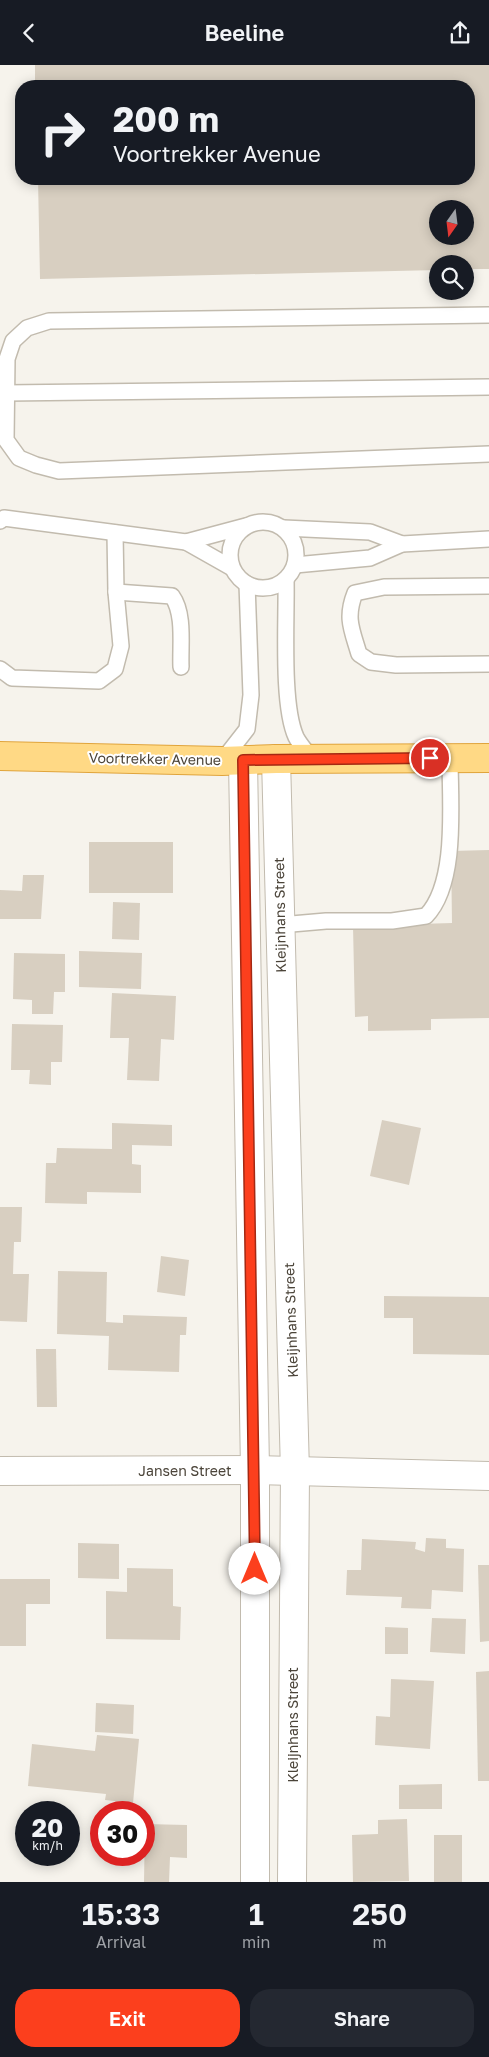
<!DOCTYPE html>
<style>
body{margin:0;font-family:"Golos Text",sans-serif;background:#242831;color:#f1f3f6;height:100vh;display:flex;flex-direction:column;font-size:19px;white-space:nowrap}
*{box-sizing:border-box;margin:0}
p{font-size:16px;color:#9ea1a6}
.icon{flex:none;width:28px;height:28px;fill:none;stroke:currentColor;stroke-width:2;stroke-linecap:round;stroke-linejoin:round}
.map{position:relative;height:1817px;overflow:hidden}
.details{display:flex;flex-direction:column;background:#171b24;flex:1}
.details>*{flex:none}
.banner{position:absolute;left:15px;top:15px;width:460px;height:105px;border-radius:20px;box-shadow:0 2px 12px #0003;background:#171b24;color:#f1f3f6;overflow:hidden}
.needle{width:32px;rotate:194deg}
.fabs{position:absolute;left:429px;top:135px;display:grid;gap:10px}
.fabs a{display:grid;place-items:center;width:45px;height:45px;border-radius:50%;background:#171b24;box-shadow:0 2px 12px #0003;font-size:25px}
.speed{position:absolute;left:15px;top:1736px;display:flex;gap:10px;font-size:25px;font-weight:700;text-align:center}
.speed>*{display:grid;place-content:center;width:65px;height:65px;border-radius:50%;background:#171b24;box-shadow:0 2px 12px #0003;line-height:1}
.speed small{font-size:12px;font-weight:400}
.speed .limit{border:8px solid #d22;background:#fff;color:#111}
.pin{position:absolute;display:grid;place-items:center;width:42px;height:42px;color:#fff;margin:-21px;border:2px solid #fff;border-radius:50%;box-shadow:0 1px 5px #0007}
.me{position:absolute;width:55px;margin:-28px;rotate:0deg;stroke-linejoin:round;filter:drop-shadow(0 0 4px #0008)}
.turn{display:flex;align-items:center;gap:18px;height:105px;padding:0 15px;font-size:22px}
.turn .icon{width:65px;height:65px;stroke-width:2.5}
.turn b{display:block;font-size:35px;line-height:42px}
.eta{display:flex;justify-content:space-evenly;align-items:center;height:85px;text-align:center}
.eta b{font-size:30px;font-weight:600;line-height:35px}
.primary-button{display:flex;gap:10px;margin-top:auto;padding:10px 15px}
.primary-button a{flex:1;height:58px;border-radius:20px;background:#fc3f1d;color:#fff;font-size:20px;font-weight:600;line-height:58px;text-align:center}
.primary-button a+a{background:#242831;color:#f1f3f6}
header{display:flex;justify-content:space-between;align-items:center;height:65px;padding:0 15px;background:#171b24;font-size:22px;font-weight:600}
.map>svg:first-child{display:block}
.building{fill:#d8cfc1;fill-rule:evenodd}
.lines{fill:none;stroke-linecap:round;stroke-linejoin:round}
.service-casing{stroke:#c2bbae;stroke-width:18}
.minor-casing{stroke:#c2bbae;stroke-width:30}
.trunk-casing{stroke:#e0a43c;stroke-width:30}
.service{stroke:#fff;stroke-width:15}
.minor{stroke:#fff;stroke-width:28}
.trunk{stroke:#ffd985;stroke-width:28}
.route-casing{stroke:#a42913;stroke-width:12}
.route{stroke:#fc3f1d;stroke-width:9}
.labels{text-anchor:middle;stroke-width:4;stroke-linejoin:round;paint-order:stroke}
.street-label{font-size:14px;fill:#4b4439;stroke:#fff}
</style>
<header><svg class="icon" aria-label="back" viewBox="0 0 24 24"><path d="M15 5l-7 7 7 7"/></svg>Beeline<svg class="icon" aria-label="share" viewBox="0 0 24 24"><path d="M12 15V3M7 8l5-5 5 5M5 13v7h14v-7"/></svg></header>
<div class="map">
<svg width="489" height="1817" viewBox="0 0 489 1817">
<rect width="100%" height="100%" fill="#f6f3ec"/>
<!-- building -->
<g class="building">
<path d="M35 0H489V204H465V199H438V205L40 214 38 114H469V21H35ZM438 144H465V171H438Z"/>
<rect x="89" y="777" width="84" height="51"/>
<path d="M489 785V953L431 954V965L368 966V951L355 952 353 861 452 858 451 786Z"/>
<path d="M23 810H44L41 854H0V825L22 826Z"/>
<path d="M113 837 140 838 139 875 112 874Z"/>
<path d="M79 886 142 888 141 924 79 922Z"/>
<path d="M14 888 65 889V927H54L53 949H32V935L13 934Z"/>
<path d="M112 928 176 931 174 975 161 974 159 1016 127 1015 129 973H110Z"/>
<path d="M12 959 63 960 62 997H51V1020L29 1019 30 1005H11Z"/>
<path d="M382 1055 421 1063 409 1120 370 1111Z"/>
<path d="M112 1058 172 1060V1081L132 1080V1099L141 1100V1128L87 1127V1139L45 1138 46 1098H56L57 1083 112 1084Z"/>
<path d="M0 1142H22L21 1177H14L13 1209H29L27 1257 0 1256Z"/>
<path d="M161 1191 189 1195 185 1231 157 1227Z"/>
<path d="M58 1206 107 1207 106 1257 123 1258V1250L187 1252 186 1270H180L179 1307 108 1305 109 1271 57 1269Z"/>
<path d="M384 1231 489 1232V1290L413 1289V1253H384Z"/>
<path d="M36 1284H56L57 1342H37Z"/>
<path d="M426 1473 446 1474V1483L464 1484 463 1527 432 1525 431 1544 401 1543 402 1532 346 1530 347 1505H361L362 1474 416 1477 415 1484 425 1487Z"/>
<path d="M78 1478 119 1479V1514L78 1513Z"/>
<path d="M478 1500H489V1576L480 1577Z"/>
<path d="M127 1503 173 1504V1541L181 1542 180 1575 106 1574V1526L127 1527Z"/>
<path d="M0 1514H50V1539H26V1581H0Z"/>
<path d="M432 1553 466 1554 465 1589 430 1587Z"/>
<path d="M385 1562 408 1563V1589H385Z"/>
<path d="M489 1606V1716H478L476 1607Z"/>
<path d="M391 1614 434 1616 430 1684 375 1680 376 1651 390 1652Z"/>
<path d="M96 1638 134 1640 133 1669 95 1667Z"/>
<path d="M97 1670 139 1674 133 1738 105 1735 106 1729 28 1721 32 1679 95 1686Z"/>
<path d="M442 1719V1744H399V1720Z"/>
<path d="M407 1754 409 1816 353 1817 352 1770 378 1769V1755Z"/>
<path d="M145 1759 187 1760V1793L170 1792 169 1817H144Z"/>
<rect x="434" y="1770" width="28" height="47"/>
</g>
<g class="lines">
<!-- service casing -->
<g class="service-casing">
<g id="service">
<path d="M489 250 49 256 27 263 13 276 7 294 6 375 19 393 36 400 59 406 489 389"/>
<path d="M6 328 489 322"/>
<path d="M0 456 4 453 186 477 246 461"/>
<circle cx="263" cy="490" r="33"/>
<path d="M284 463 370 467 402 479"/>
<path d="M186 477 232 503"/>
<path d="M295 500 370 493 402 479 489 474"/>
<path d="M286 514C287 553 281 639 296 672 300 680 307 687 312 694"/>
<path d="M489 521 384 522 355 528C345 553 352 565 359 589L371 597 396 600 489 599"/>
<path d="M116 527 172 531C185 549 180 581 181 602"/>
<path d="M0 604 12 613 99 616 115 604 121 581 116 527 115 468"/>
<path d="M222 696 247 664 251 630 247 519"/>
<path d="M280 860 326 856H392L426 851C458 818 450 737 450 693"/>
</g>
</g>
<!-- minor casing -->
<g class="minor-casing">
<g id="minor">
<path d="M276 694 295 1407 292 1817"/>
<path d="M243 695 255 1405V1817"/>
<path d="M0 1406 255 1405 489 1411"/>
</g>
</g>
<!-- trunk casing -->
<g class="trunk-casing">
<path id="trunk" d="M0 691 222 696 276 694 489 693"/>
</g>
<!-- service -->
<use href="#service" class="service"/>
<!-- minor -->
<use href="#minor" class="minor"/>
<!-- trunk -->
<use href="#trunk" class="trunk"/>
</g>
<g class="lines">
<!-- route casing -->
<g class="route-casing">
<path id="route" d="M255 1504 243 695 430 693"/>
</g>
<!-- route -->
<use href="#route" class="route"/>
</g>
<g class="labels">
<!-- street labels -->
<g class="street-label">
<text transform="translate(155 694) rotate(1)" y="5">Voortrekker Avenue</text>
<text transform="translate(280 850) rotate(-91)" y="5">Kleijnhans Street</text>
<text transform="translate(291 1255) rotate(-92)" y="5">Kleijnhans Street</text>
<text x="185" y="1411">Jansen Street</text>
<text transform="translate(293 1660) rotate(-90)" y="5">Kleijnhans Street</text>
</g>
</g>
</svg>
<div class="fabs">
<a><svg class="needle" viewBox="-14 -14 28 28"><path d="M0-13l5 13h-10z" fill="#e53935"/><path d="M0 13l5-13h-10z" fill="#9ea1a6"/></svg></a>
<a><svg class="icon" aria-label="search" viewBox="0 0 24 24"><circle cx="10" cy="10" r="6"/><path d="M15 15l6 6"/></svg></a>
</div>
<div class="speed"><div>20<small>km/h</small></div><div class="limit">30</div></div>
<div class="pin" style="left:430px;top:693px;background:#d93025"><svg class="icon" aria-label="arrive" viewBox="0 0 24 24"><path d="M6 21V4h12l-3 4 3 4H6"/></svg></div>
<svg class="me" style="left:255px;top:1504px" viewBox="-20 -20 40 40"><circle r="19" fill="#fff"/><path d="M0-13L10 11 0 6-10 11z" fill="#fc3f1d"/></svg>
<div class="banner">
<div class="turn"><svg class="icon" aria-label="right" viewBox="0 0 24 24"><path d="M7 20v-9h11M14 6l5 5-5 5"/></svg><div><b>200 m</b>Voortrekker Avenue</div></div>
</div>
</div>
<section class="details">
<div class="eta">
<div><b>15:33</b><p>Arrival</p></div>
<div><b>1</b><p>min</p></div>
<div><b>250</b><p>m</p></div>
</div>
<div class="primary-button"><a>Exit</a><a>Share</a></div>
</section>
